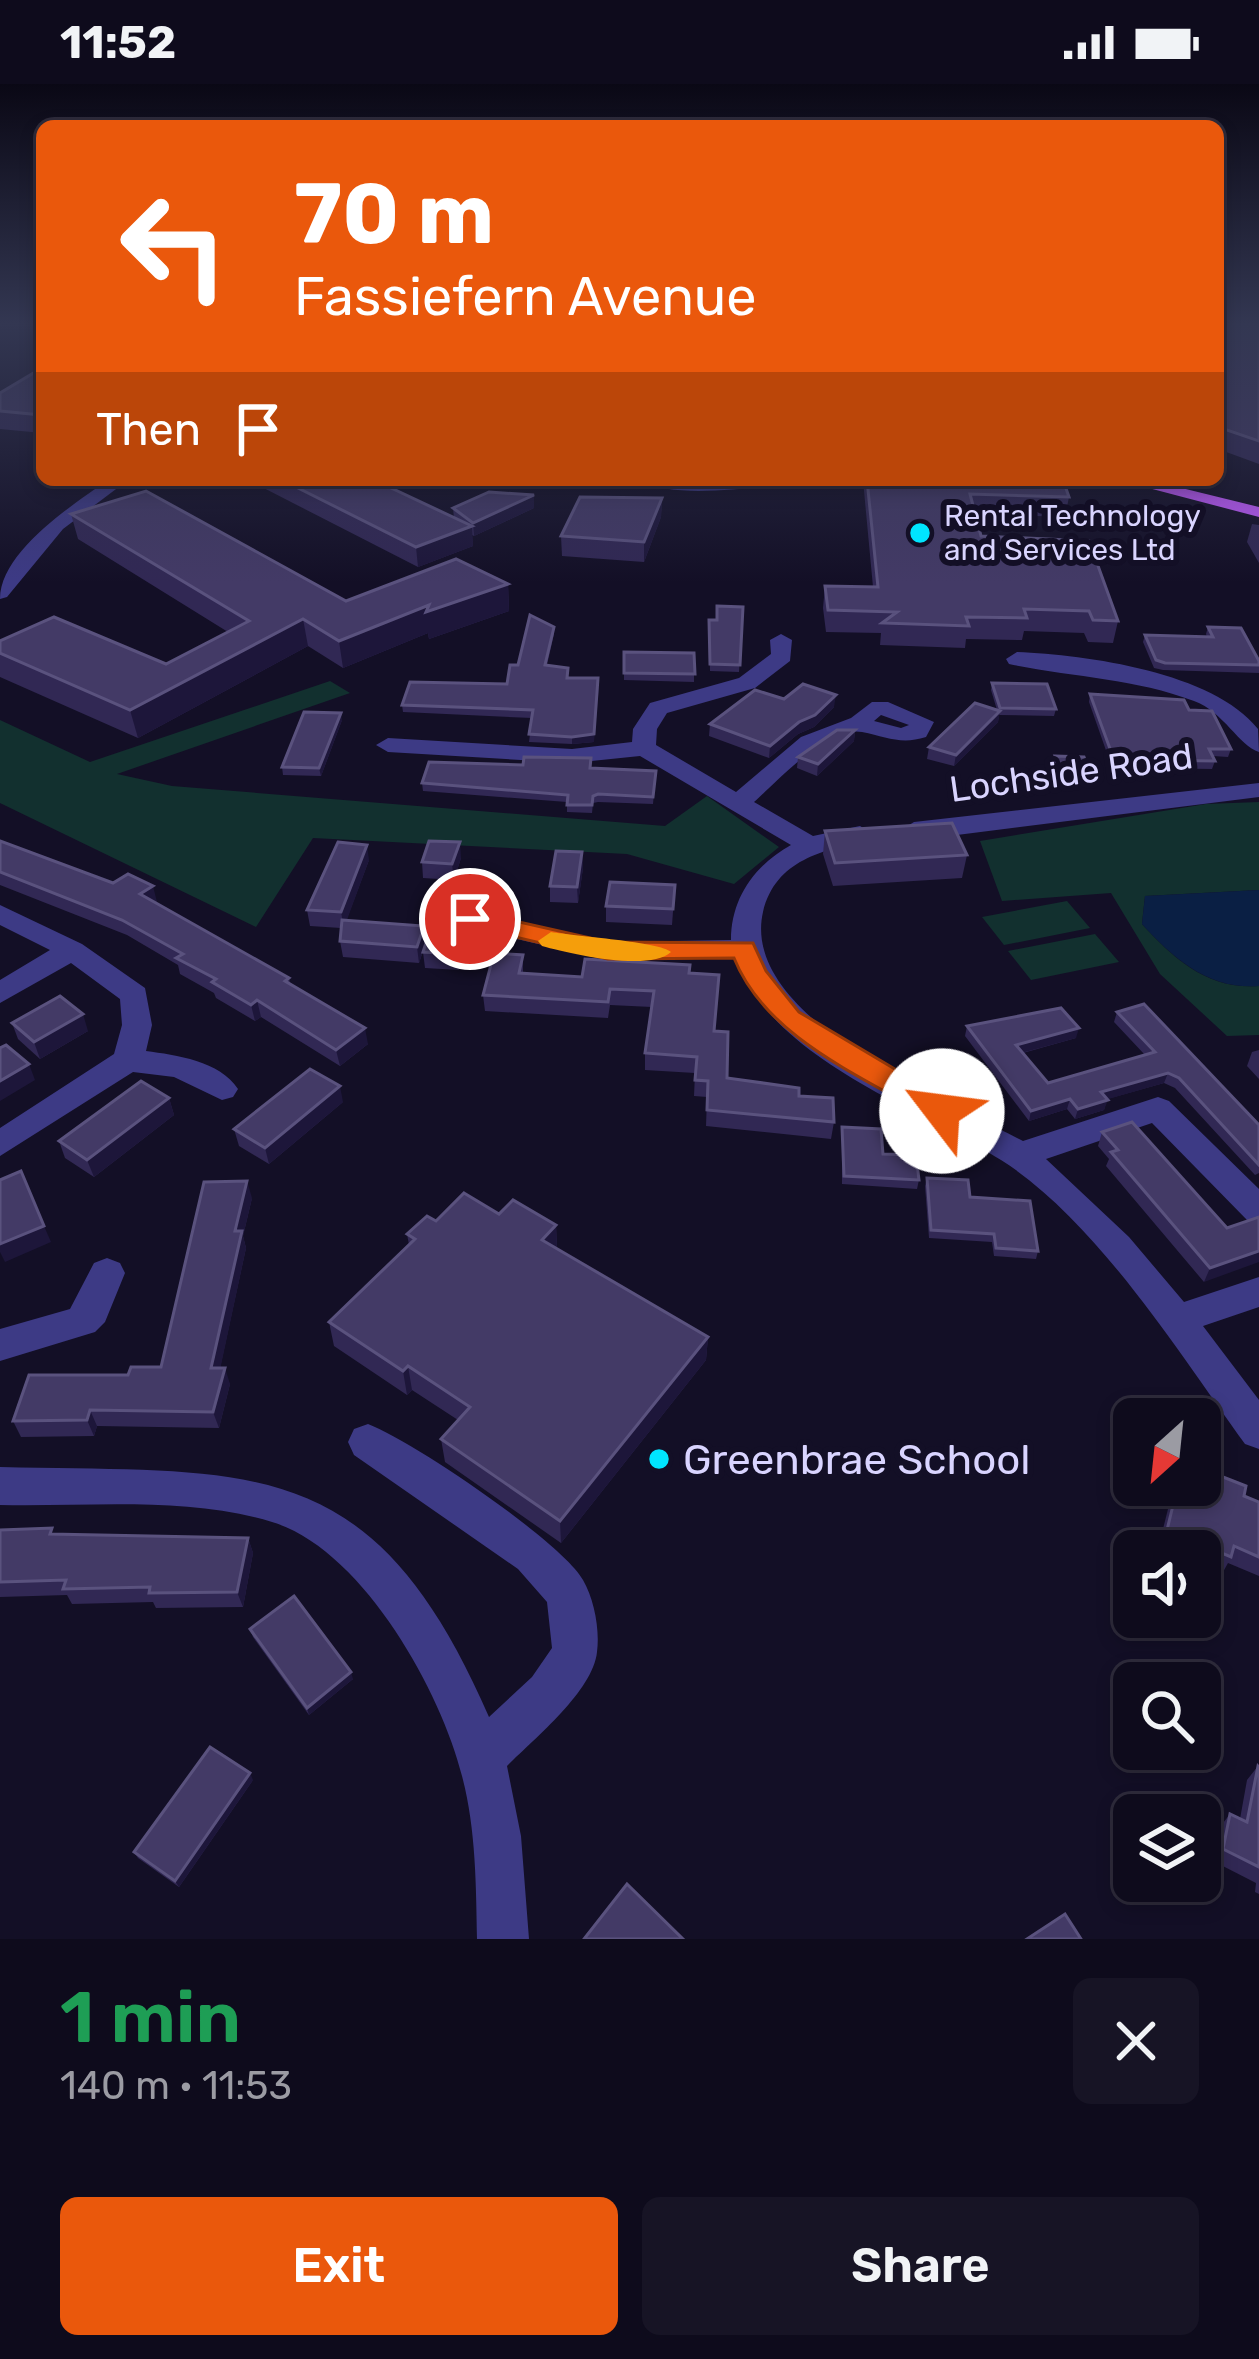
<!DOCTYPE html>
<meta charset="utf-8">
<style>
body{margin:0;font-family:Rubik,sans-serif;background:#171425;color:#f1f3f6;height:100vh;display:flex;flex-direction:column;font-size:45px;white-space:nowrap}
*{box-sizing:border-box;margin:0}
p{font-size:39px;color:#9b9ba3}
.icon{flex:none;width:66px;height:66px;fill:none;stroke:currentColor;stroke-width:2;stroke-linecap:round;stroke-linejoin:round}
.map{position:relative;height:1855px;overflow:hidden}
.details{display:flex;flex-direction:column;background:#0e0b1c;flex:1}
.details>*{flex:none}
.top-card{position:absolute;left:36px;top:36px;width:1188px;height:366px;border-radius:18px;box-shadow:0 6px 18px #0003,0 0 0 3px #2e2b3b;background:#ea580c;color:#fff;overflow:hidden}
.needle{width:78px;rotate:207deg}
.fabs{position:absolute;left:1113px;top:1314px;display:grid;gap:24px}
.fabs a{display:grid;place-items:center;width:108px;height:108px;border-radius:18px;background:#0e0b1c;box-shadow:0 6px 18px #0003,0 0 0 3px #2e2b3b;font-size:60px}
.pin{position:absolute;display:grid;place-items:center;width:102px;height:102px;color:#fff;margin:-51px;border:6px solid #fff;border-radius:50%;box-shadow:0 3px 12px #0007}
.me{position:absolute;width:132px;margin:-66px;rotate:300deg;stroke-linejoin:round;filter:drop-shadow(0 0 9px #0008)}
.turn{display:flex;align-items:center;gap:42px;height:252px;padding:0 60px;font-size:54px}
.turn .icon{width:156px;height:156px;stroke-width:2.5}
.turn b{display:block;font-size:84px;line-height:102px}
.then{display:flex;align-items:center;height:114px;padding:0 60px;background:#0003;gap:24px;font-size:45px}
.round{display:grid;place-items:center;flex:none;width:126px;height:126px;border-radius:18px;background:#171425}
.overview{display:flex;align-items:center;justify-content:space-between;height:204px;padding:0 60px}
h1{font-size:72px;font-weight:600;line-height:90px;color:#1e9e55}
.cta{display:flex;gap:24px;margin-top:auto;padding:24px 60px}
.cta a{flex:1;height:138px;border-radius:18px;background:#ea580c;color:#fff;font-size:48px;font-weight:600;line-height:138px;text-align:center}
.cta a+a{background:#171425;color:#f1f3f6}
.status{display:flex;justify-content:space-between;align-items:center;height:84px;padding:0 60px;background:#0e0b1c;direction:ltr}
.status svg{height:33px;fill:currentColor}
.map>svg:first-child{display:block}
.green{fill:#12302f}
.water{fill:#0a1f44}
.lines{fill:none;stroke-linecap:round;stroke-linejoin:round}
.minor{fill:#3d3a85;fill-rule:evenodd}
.tertiary{fill:#3d3a85;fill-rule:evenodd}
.primary{fill:#c25bff;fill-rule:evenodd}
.wall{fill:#312854}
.shaded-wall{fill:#1d163a}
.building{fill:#433a66;stroke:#5a527e;stroke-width:3}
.route{fill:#ea580c;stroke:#983908;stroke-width:3}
.slow{fill:#f59e0b}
.poi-dot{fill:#00e5ff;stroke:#130f26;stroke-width:4.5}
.labels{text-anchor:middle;stroke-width:12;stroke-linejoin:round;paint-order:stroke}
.far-poi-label{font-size:30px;fill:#d9d4ff;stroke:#130f26;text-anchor:start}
.street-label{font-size:36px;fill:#d9d4ff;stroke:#130f26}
.near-poi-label{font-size:42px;fill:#d9d4ff;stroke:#130f26;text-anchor:start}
</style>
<div class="status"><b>11:52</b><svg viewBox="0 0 49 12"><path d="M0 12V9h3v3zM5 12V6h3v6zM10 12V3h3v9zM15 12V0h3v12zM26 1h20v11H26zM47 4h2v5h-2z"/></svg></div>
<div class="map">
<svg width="1259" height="1855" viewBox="0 0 1259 1855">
<rect width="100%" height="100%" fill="#130f26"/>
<!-- green -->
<g class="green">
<path d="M330 597 350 609 117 690 172 702 665 742 707 712 779 763 734 800 627 770 313 754 256 843 0 719V636L90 678Z"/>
<path d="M1259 718V806L1145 812 1142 840C1174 875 1208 906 1259 902V951L1227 952 1160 890 1111 809 1002 817 980 757 1206 720Z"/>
<path d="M1067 817 1090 844 1004 861 982 833Z"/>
<path d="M1095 850 1119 878 1031 896 1008 867Z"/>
</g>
<!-- water -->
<path class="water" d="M1259 806V902C1209 906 1174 875 1142 840L1145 812Z"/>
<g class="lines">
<!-- minor -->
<g class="minor">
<path d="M781 550 792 556 790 577 755 604 667 629 657 645 656 661 736 708 801 653 851 634 872 618H888L934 638 926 653C901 661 887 653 862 648 828 641 778 697 754 718L813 752 860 742 873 750 869 755C823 767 776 775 763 828 739 934 947 1017 1023 1057L1158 1013 1169 1017 1259 1105V1140L1247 1136 1152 1039 1046 1075 1129 1153 1184 1218 1259 1193V1223L1203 1242 1259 1316V1365L1245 1360C1179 1269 1096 1136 1001 1076 919 1024 769 974 737 874L608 876 443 838 439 832 453 823 608 858 731 856C731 814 755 781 791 761L640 672 572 679 388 668 376 661 388 654 572 665 632 658 633 645 650 619 739 594 771 570 770 556ZM881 631 909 641 901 644 874 637Z"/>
<path d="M1017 568C1087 571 1213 588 1258 645L1259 668C1239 662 1224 628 1194 617 1134 594 1071 593 1009 580L1006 575Z"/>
<path d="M1259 699V713L957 751 914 754 901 746 914 738Z"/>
<path d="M0 821 82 860 145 904 152 941 146 967C176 971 220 977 238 1005L233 1013 222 1016 174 993 133 988 0 1072V1044L114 970 122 941 120 915 71 879 0 919V896L50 866 0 841Z"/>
<path d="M107 1174 120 1179 125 1189 105 1238 95 1248 0 1277V1245L70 1225 94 1179Z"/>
<path d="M368 1340C411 1356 562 1458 583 1496 594 1515 600 1545 597 1568 593 1607 534 1655 507 1682L521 1752 529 1855H477C476 1801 476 1745 462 1692 441 1607 362 1465 272 1438 187 1412 88 1423 0 1421V1383C255 1389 373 1366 489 1633L532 1593 552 1564 547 1518 518 1485 354 1371 348 1358 354 1345Z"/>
</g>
<!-- tertiary -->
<g class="tertiary">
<path d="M108 396H128L63 445 7 513 0 515C0 468 71 422 108 396Z"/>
<path d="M641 396H789L780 401C744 404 671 415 641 396Z"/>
</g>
<!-- primary -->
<path class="primary" d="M1118 396H1149L1259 423V433Z"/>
</g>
<!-- wall -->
<g class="wall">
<path d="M1218 239H1259V380L1218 365Z"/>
<path d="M42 284V349L0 345V309Z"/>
<path d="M248 396H374L454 434 453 424H534L474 452 472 451 473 462 418 483Z"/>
<path d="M863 396H1063L1069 413 1065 433 975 430 981 452 1118 537 1113 559 1088 558 1084 549 1024 547 1022 556 966 555 965 564 880 561 881 549 826 548 823 524 825 502 873 503Z"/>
<path d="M662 414 661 433 644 478 562 472 561 452Z"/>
<path d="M71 430 346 517 508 500 509 527 429 555 428 549 343 584 308 562 138 654 0 593V557L166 580 228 548 78 455Z"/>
<path d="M1252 440 1259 441V479L1247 458Z"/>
<path d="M743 523 739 588 710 587 709 536H717Z"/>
<path d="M554 543V550L547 581 568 594 594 658 572 660 529 658 532 634 403 628 402 621 507 600 518 581Z"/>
<path d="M1208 543 1259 577V589L1163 586 1154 584 1143 558 1145 551 1207 553 1206 550Z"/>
<path d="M624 568 694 569V598L624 596Z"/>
<path d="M992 599 1056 625 1054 632 999 631 998 638 954 682 927 675 929 663 997 626 991 606Z"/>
<path d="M1090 610 1189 626 1231 665 1228 673 1213 672 1215 677 1212 685 1145 684 1144 693 1115 692 1089 618Z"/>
<path d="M784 615 834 623 814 643 798 650 769 674 709 652 710 640Z"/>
<path d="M342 636 321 692 283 691 282 683Z"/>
<path d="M855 646 854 657 817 692 797 684 798 673Z"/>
<path d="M1055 672 1092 694 1090 702 1061 701 1054 680Z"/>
<path d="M591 684 656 687 653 720 598 718 593 719 592 729 567 728V718L423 707 422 699Z"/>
<path d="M825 747 967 771 962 794 833 802 823 770Z"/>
<path d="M0 757 157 818 156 819 289 894 290 899 368 960 340 982 261 933 255 937 216 914 214 909 180 890 178 881 127 851 0 801Z"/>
<path d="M582 768 583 784 578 819 550 818V802Z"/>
<path d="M461 774 454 796 423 794 422 778Z"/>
<path d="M369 776 346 837 424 842 426 858 419 879 343 873 340 857 341 844 310 842 307 826Z"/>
<path d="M675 801 672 841 606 838V822Z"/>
<path d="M463 845 465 861 459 886 425 884 423 868Z"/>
<path d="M523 871V890L582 893 689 889 715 947 727 994 799 1012 834 1038 831 1055 706 1042 707 1013 694 1012 695 989 645 986V969L652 923 610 921 608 934 485 927 483 911Z"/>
<path d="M1117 928 1259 1041V1089L1255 1091 1175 1004 1164 999 1107 1015 1104 1026 1075 1035 1067 1025 1029 1037 965 952 967 942 1076 954 1023 969 1048 999 1145 971 1114 938Z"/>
<path d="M12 939 88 947 40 975 18 955Z"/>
<path d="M1259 966V995L1247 982 1252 968Z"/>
<path d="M169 1014 174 1031 94 1093 65 1074 59 1057Z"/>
<path d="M343 1018 269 1080 239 1062 234 1045Z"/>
<path d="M842 1043 883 1070 919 1096 917 1105 842 1100Z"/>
<path d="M1102 1048 1227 1144 1259 1133 1204 1198 1106 1082 1109 1075 1098 1062Z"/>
<path d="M927 1094 970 1113 1038 1167 1036 1175 994 1172 992 1158 929 1154 925 1102Z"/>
<path d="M252 1114 243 1152 246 1164 220 1284 230 1300 219 1344 97 1342 94 1352 21 1353 13 1337 128 1291 161 1283Z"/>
<path d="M499 1130 556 1141 557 1165 708 1253 706 1276 561 1459 445 1378 441 1355 458 1336 412 1306 407 1311 334 1262 329 1238 409 1161 407 1150 436 1137Z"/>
<path d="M1174 1401H1200L1244 1412 1259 1418V1492L1228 1479 1223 1488 1200 1479V1467H1172L1159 1461Z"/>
<path d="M0 1446 55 1450 248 1454 253 1469 243 1523 156 1524 153 1518 72 1520 67 1511 0 1513Z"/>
<path d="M250 1545 353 1595 309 1631 253 1553Z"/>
<path d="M1258 1682 1259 1683V1810L1255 1808 1256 1799 1213 1777 1220 1743 1230 1730 1240 1735 1247 1696Z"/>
<path d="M253 1696 179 1803 138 1774 134 1768Z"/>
</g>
<!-- shaded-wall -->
<g class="shaded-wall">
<path d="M534 411V424L474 452 473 439Z"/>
<path d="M662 414 661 433 644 478V458Z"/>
<path d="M472 442 473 462 418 483 416 463Z"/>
<path d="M508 500 509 527 429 555 428 549 343 584 339 557 429 521Z"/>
<path d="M303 535 308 562 138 654 130 626Z"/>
<path d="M599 602 594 658 572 660V653Z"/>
<path d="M836 611 834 623 814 643 798 650 769 674 770 662Z"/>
<path d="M1000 627 998 638 954 682 956 671Z"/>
<path d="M341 629 342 636 321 692 319 684Z"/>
<path d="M855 646 854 657 817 692 818 680Z"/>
<path d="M460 758 461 774 454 796 452 780Z"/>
<path d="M367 761 369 776 344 844 341 828Z"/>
<path d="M582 768 583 784 578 819 577 803Z"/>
<path d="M153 802 157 818 145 826 140 810Z"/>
<path d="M424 842 426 858 419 879 417 863Z"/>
<path d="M463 845 465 861 459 886 457 870Z"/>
<path d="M257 916 261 933 255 937 251 921Z"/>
<path d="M83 930 88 947 40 975 34 958Z"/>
<path d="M365 944 368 960 340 982 336 966Z"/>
<path d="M1079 944 1076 954 1014 971 1016 961Z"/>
<path d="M29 980 35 996 0 1017V997Z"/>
<path d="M1168 989 1164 999 1098 1018 1101 1008Z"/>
<path d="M340 1002 343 1018 269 1080 265 1064Z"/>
<path d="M169 1014 174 1031 94 1093 87 1076Z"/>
<path d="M1070 1015 1067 1025 1029 1037 1031 1027Z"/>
<path d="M1108 1016 1104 1026 1075 1035 1078 1025Z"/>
<path d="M247 1097 252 1114 243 1152 246 1164 217 1300 211 1284 235 1147Z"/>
<path d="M556 1141 557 1165 542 1156Z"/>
<path d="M44 1142 51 1158 5 1178 0 1168V1160Z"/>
<path d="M1259 1167V1178L1204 1198 1210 1184Z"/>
<path d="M708 1253 706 1276 561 1459 560 1437Z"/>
<path d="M408 1282 412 1306 407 1311 403 1287Z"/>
<path d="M225 1284 230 1300 219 1344 213 1328Z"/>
<path d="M90 1326 97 1342 94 1352 87 1336Z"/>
<path d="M248 1454 253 1469 243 1523 237 1508Z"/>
<path d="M351 1588 353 1595 309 1631 307 1624Z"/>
<path d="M250 1689 253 1696 179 1803 175 1797Z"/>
</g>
<!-- building -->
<g class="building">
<path d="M1218 239H1259V357L1218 343Z"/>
<path d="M42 284V331L0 327V309Z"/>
<path d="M282 396H374L472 442 416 463Z"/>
<path d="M867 396H1063L1069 413 970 410 981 452 1089 457 1118 537 1093 536 1089 527 1024 525 1027 534 966 533 969 542 882 539 897 528 828 526 825 502 878 503Z"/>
<path d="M146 407 346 517 456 475 508 500 426 528 429 521 339 557 303 535 130 626 0 569V557L54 533 166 580 249 537 71 430Z"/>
<path d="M489 408 534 411 473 439 453 424Z"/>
<path d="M580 413 662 414 644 458 561 452Z"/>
<path d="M717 522 743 523 740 581 710 580 709 536H717Z"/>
<path d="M530 531 554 543 545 581 568 584 567 594H598L594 650 572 653 529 650 533 626 402 621 410 598 507 600 510 581H518Z"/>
<path d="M1208 543 1241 544 1259 577V581L1165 579 1156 576 1145 551 1213 553Z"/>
<path d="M624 568 694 569 695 590 624 589Z"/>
<path d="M992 599 1047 600 1056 625 1000 624Z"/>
<path d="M803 600 836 611 815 631 799 638 770 662 710 640 755 606 784 615Z"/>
<path d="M1090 610 1184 616 1189 626 1212 627 1231 665H1209L1215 677 1142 676 1146 686 1117 684Z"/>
<path d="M975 619 1000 627 956 671 929 663Z"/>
<path d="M304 628 341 629 319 684 282 683Z"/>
<path d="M837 646H855L818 680 798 673Z"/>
<path d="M1055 672 1084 673 1092 694 1063 693Z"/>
<path d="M524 673 591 674 590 684 656 687 653 713 598 710 593 712 592 721H567L568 711 422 699 429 678 523 681Z"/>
<path d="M952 739 967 771 835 779 825 747Z"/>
<path d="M0 757 113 799 128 790 153 802 140 810 289 894 285 897 365 944 336 966 257 916 251 921 212 898 216 895 176 874 183 870 122 836 0 788Z"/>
<path d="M429 757 460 758 452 780 422 778Z"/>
<path d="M338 758 367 761 341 828 307 826Z"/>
<path d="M556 767 582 768 577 803 550 802Z"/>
<path d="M610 798 675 801 673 825 606 822Z"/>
<path d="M342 836 424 842 417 863 340 857Z"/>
<path d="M431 843 463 845 457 870 423 868Z"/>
<path d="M494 869 523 871 519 889 582 893 585 875 690 881 689 889 719 891 714 947 728 948 727 994 799 1004V1012L833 1014 834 1038 707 1026 708 997 695 996 697 973 645 969 654 907 610 905 608 918 483 911Z"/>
<path d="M60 912 83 930 34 958 12 939Z"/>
<path d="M1144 920 1259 1041V1081L1179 994 1168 989 1101 1008 1108 1016 1078 1025 1070 1015 1031 1027 967 942 1061 924 1079 944 1016 961 1048 999 1155 968 1117 928Z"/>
<path d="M6 961 29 980 0 997V964Z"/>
<path d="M310 985 340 1002 265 1064 234 1045Z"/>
<path d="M141 997 169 1014 87 1076 59 1057Z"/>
<path d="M1132 1038 1227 1144 1259 1133V1167L1210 1184 1111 1068 1118 1066 1102 1048Z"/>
<path d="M842 1043 881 1045 883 1070 916 1071 919 1096 844 1092Z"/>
<path d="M21 1087 44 1142 0 1160V1096Z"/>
<path d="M927 1094 968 1096 970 1113 1030 1117 1038 1167 996 1164 994 1150 931 1146Z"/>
<path d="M247 1097 235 1147H242L211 1284H225L213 1328 90 1326 87 1336 13 1337 29 1291H128L131 1283H161L204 1098Z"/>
<path d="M464 1109 499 1130 513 1116 556 1141 542 1156 708 1253 560 1437 441 1355 470 1323 408 1282 403 1287 329 1238 415 1155 407 1150 427 1132 436 1137Z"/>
<path d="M1200 1384 1246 1402 1244 1412 1259 1418V1473L1234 1462 1231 1473 1167 1446 1178 1401H1200Z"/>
<path d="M52 1444 50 1450 248 1454 237 1508 149 1509 150 1503 63 1505 66 1496 0 1498V1446Z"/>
<path d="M294 1512 351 1588 307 1624 250 1545Z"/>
<path d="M210 1663 250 1689 175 1797 134 1768Z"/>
<path d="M1258 1682 1259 1683V1783L1223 1765 1230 1730 1247 1738Z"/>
<path d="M627 1800 683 1855H584Z"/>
<path d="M1065 1830 1081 1855H1027Z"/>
</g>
<!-- sky -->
<linearGradient id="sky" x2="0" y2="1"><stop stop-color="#0a0815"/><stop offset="0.48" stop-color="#333752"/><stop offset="1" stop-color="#333752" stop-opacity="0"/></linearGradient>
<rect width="1259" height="499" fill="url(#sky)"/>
<!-- route -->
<path class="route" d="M470 827 608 858 753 859 766 887 799 928 952 1019 957 1027 952 1034H932C862 992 766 954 734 874L608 875 461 840 457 835Z"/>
<!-- slow -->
<path class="slow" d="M551 848C574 852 661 858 671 868 650 888 570 870 542 862L538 857Z"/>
<!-- markers -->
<g class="poi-dot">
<circle cx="920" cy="449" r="12"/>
<circle cx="659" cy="1375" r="12"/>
</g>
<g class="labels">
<!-- far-poi labels -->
<g class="far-poi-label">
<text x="944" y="442">Rental Technology<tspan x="944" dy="34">and Services Ltd</tspan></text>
</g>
<!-- street labels -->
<g class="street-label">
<text transform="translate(1071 688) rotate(-8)" y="13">Lochside Road</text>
</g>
<!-- near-poi labels -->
<g class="near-poi-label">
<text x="683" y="1390">Greenbrae School</text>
</g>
</g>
</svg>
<div class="fabs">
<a><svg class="needle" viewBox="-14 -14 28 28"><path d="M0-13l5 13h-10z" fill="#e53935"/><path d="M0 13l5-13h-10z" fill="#9b9ba3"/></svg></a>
<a><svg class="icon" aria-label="sound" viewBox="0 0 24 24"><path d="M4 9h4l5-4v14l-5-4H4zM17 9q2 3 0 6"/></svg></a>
<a><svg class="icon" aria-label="search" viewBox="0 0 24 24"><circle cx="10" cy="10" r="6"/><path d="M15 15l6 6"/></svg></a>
<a><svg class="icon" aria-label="layers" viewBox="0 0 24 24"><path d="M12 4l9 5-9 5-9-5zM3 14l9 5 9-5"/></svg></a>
</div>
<div class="pin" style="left:470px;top:835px;background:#d93025"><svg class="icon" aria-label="arrive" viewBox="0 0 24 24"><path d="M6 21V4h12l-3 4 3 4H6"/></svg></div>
<svg class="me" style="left:942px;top:1027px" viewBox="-20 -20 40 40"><circle r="19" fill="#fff"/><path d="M0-13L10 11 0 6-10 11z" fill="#ea580c"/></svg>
<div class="top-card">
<div class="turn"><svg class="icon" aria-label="left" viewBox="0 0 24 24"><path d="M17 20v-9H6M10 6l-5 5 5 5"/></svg><div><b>70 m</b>Fassiefern Avenue</div></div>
<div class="then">Then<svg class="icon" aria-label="arrive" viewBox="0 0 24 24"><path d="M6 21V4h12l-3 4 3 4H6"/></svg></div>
</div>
</div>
<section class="details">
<div class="overview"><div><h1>1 min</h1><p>140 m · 11:53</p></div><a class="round"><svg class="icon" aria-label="close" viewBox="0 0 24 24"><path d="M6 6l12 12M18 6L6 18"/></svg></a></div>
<div class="cta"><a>Exit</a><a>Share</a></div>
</section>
